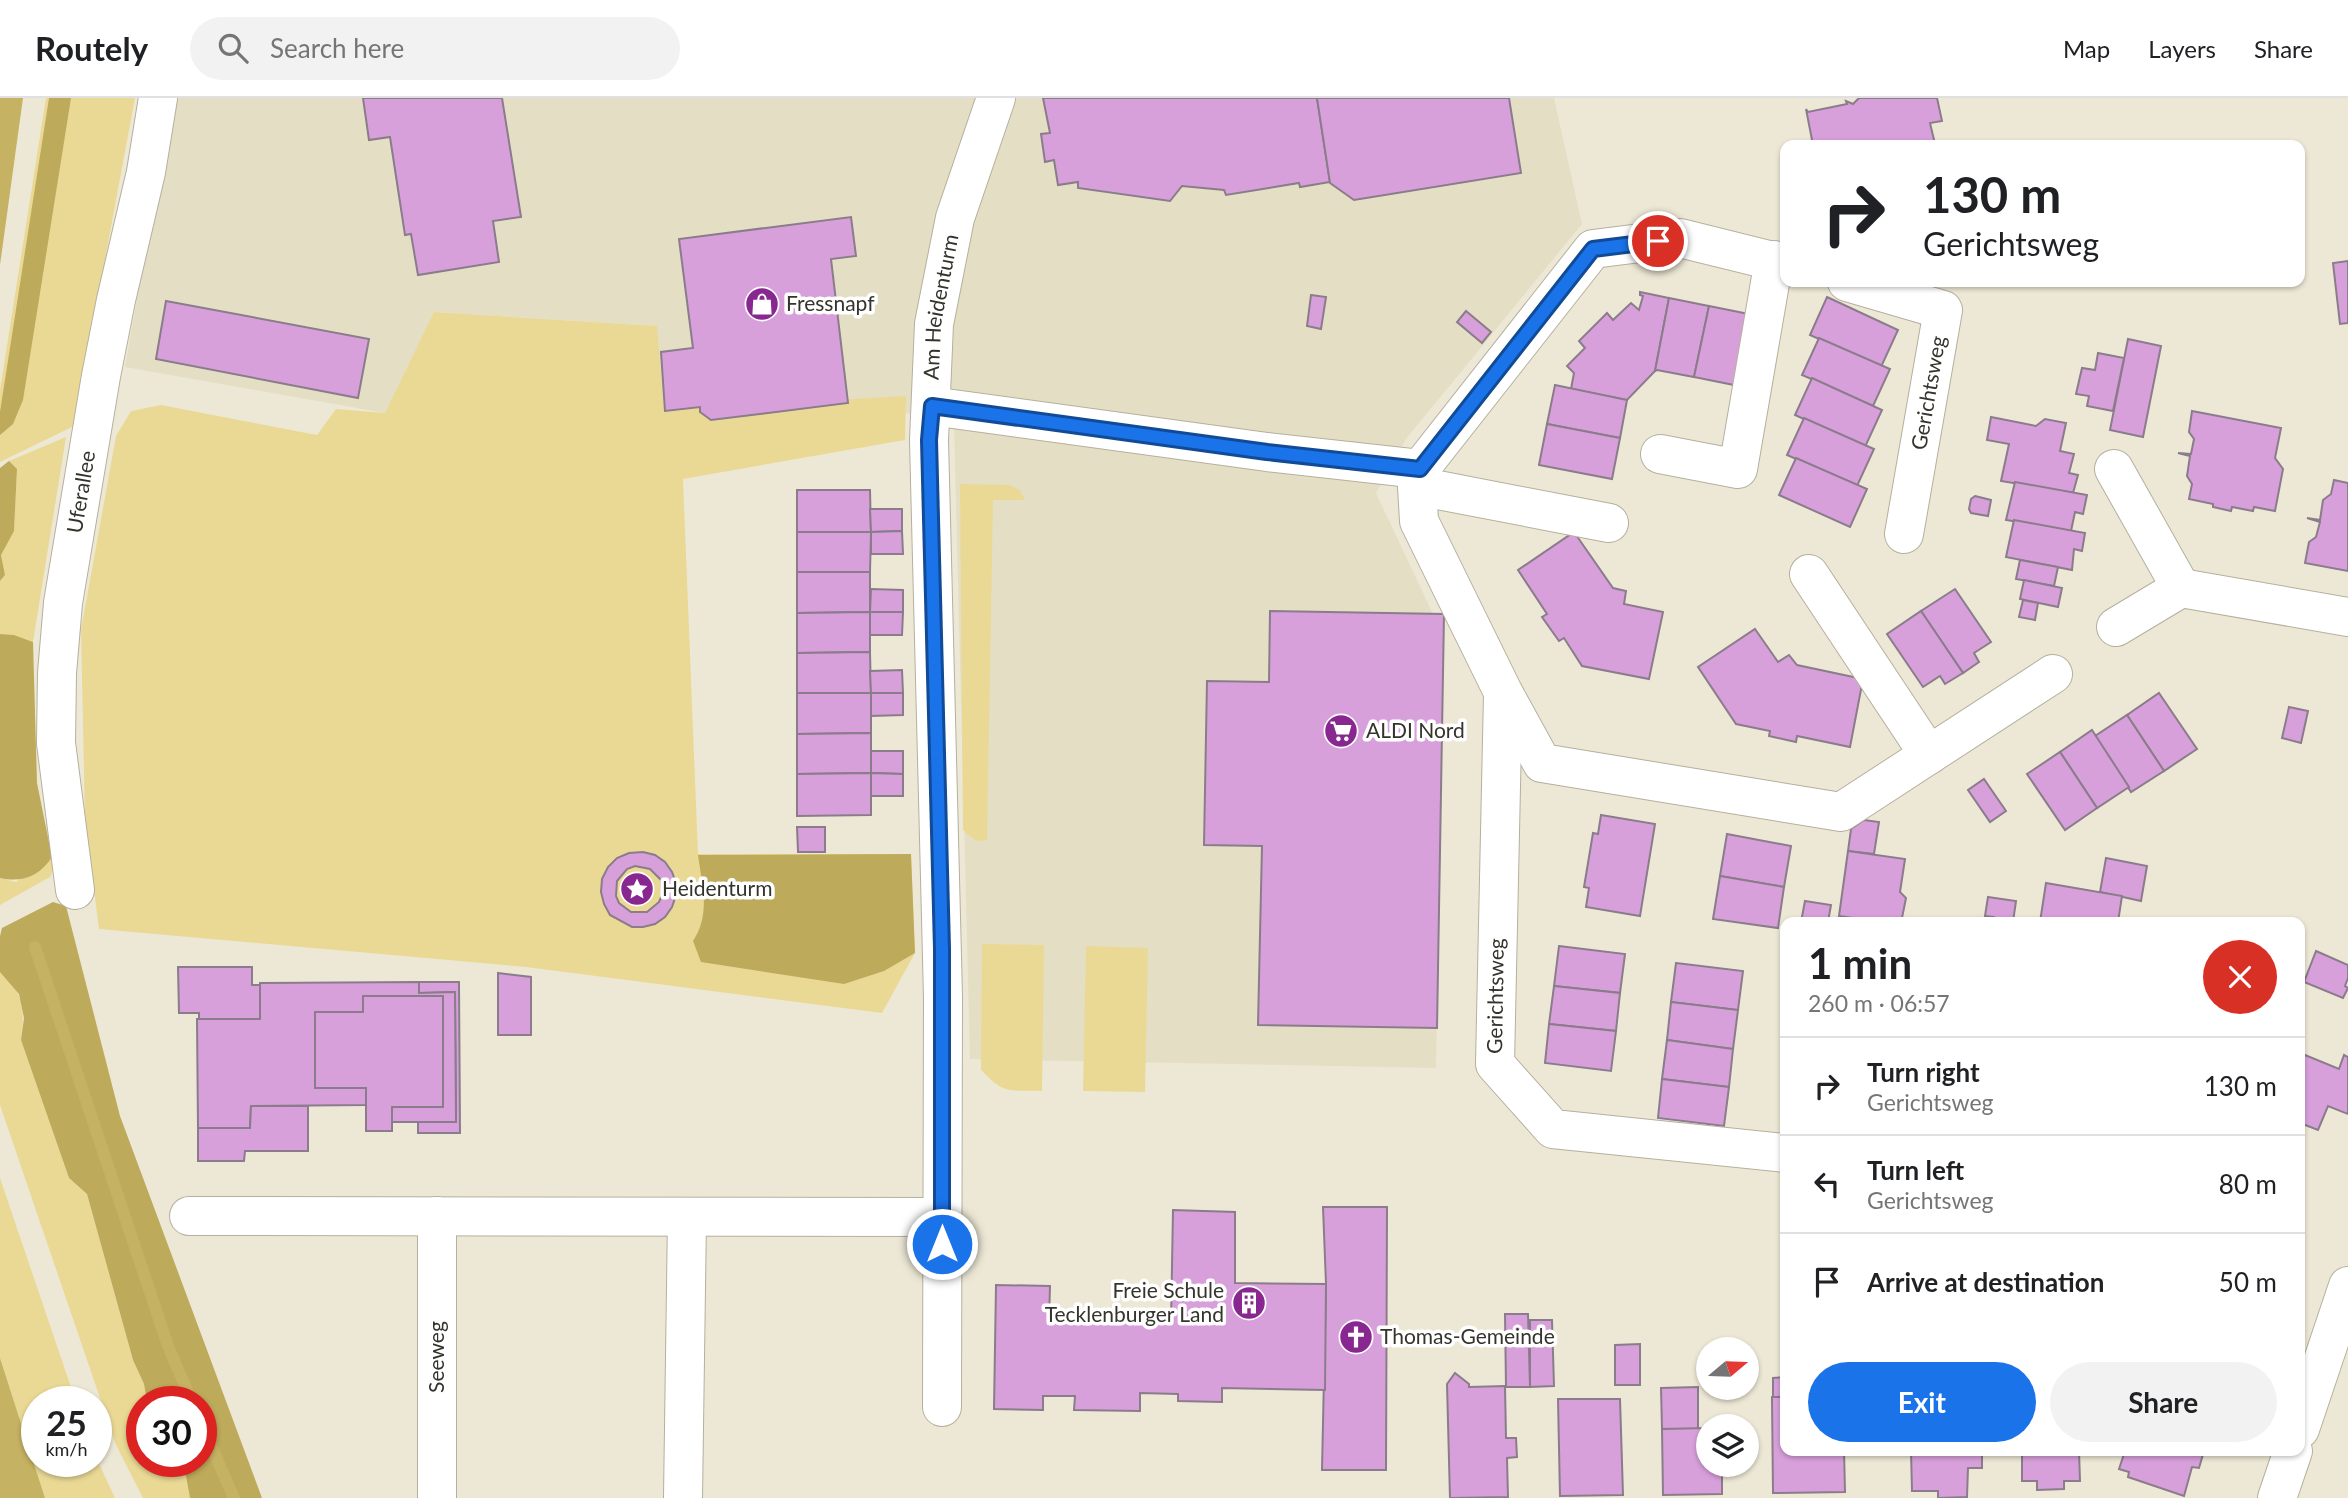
<!DOCTYPE html>
<meta charset="utf-8">
<style>
body{margin:0;font-family:Lato,sans-serif;background:#f2f2f2;color:#202124;height:100vh;display:flex;flex-direction:column;font-size:26px;white-space:nowrap}
*{box-sizing:border-box;margin:0}
p{font-size:23px;color:#757577}
.icon{flex:none;width:38px;height:38px;fill:none;stroke:currentColor;stroke-width:2;stroke-linecap:round;stroke-linejoin:round}
.map{position:relative;flex:1;overflow:hidden}
.details{position:absolute;left:1780px;top:819px;width:525px;height:539px;display:flex;flex-direction:column;background:#fff;border-radius:14px;box-shadow:0 2px 5px #0004}
.details>*{flex:none}
.top-card{position:absolute;left:1780px;top:42px;width:525px;height:147px;border-radius:14px;box-shadow:0 2px 5px #0004;background:#fff;color:#202124;overflow:hidden}
.needle{width:46px;rotate:71deg}
.buttons{position:absolute;left:1696px;top:1239px;display:grid;gap:14px}
.buttons a{display:grid;place-items:center;width:63px;height:63px;border-radius:50%;background:#fff;box-shadow:0 2px 5px #0004;font-size:35px}
.speed{position:absolute;left:21px;top:1288px;display:flex;gap:14px;font-size:35px;font-weight:700;text-align:center}
.speed>*{display:grid;place-content:center;width:91px;height:91px;border-radius:50%;background:#fff;box-shadow:0 2px 5px #0004;line-height:1}
.speed small{font-size:18px;font-weight:400}
.speed .limit{border:10px solid #d22;background:#fff;color:#111}
.pin{position:absolute;display:grid;place-items:center;width:60px;height:60px;color:#fff;margin:-30px;border:4px solid #fff;border-radius:50%;box-shadow:0 2px 7px #0007}
.me{position:absolute;width:77px;margin:-38px;rotate:0deg;stroke-linejoin:round;filter:drop-shadow(0 0 5px #0008)}
.turn{display:flex;align-items:center;gap:24px;height:147px;padding:0 28px;font-size:32px}
.turn .icon{width:91px;height:91px;stroke-width:2.5}
.turn b{display:block;font-size:49px;line-height:60px}
.round{display:grid;place-items:center;flex:none;width:74px;height:74px;border-radius:37px;background:#f2f2f2}
.summary{display:flex;align-items:center;justify-content:space-between;height:119px;padding:0 28px}
h1{font-size:42px;font-weight:700;line-height:52px}
.primary-button{display:flex;gap:14px;margin-top:auto;padding:14px 28px}
.primary-button a{flex:1;height:80px;border-radius:42px;background:#1a73e8;color:#fff;font-size:28px;font-weight:700;line-height:80px;text-align:center}
.primary-button a+a{background:#f2f2f2;color:#202124}
ul{padding:0;list-style:none}
li{display:flex;align-items:center;gap:21px;height:98px;padding:0 28px;border-top:2px solid #e0e0e0}
li div{flex:1}
li b{display:block;font-size:26px}
li em{font-style:normal}
header{display:flex;align-items:center;gap:42px;box-sizing:border-box;height:98px;padding:0 35px;background:#fff;border-bottom:2px solid #e0e0e0}
header strong{font-size:33px}
nav{display:flex;gap:38px;margin-inline-start:auto;font-size:24px}
.search{width:490px;height:63px;background:#f2f2f2;display:flex;align-items:center;gap:18px;box-sizing:border-box;padding:0 24px;border-radius:38px;color:#757577;font-size:26px}
.map>svg:first-child{display:block}
.built{fill:#e4dec4}
.green{fill:#ead995}
.forest{fill:#bdaa5a}
.water{fill:#c5b262}
.lines{fill:none;stroke-linecap:round;stroke-linejoin:round}
.stream{stroke:#c5b262;stroke-width:12}
.building{fill:#d8a0db;stroke:#8a7c8a;stroke-width:2;fill-rule:evenodd}
.minor-casing{stroke:#b5b09e;stroke-width:40}
.major-casing{stroke:#b5b09e;stroke-width:40}
.minor{stroke:#fff;stroke-width:38}
.major{stroke:#fff;stroke-width:38}
.route-casing{stroke:#114b97;stroke-width:18}
.route{stroke:#1a73e8;stroke-width:12}
.labels{text-anchor:middle;stroke-width:7;stroke-linejoin:round;paint-order:stroke}
.poi-label{font-size:21px;fill:#34332c;stroke:#fff;text-anchor:start}
.street-label{font-size:21px;fill:#34332c;stroke:#fff}
</style>
<header>
<strong>Routely</strong>
<div class="search"><svg class="icon" aria-label="search" viewBox="0 0 24 24"><circle cx="10" cy="10" r="6"/><path d="M15 15l6 6"/></svg>Search here</div>
<nav><a>Map</a><a>Layers</a><a>Share</a></nav>
</header>
<div class="map">
<svg width="2348" height="1400" viewBox="0 0 2348 1400">
<rect width="100%" height="100%" fill="#ede8d6"/>
<!-- built -->
<path class="built" d="M172 0H1554L1582 126 1406 341 1376 395 1433 516H1444L1436 970 970 961 954 327 906 315 656 342 657 228 435 214 385 315 125 269Z"/>
<!-- green -->
<g class="green">
<path d="M46 0H135L74 328 0 364V292Z"/>
<path d="M434 214 657 228 664 312 906 298 905 342 683 381 698 756H911L915 855 882 915 526 869 99 831 85 723 81 532 116 338 131 313 161 307 317 337 336 311 385 315Z"/>
<path d="M66 339 33 544 14 537 0 536V483L5 477 1 457 14 432 17 372 9 363Z"/>
<path d="M960 386 1009 387 1020 392 1025 402H993L987 742 976 743 963 732Z"/>
<path d="M52 759 54 770 50 779 0 807V780L16 784Z"/>
<path d="M982 846 1044 847 1042 993C1008 992 1005 997 981 972Z"/>
<path d="M1086 848 1148 850 1145 994 1083 993Z"/>
<path d="M0 874C24 891 25 915 21 942L69 1080 87 1096 133 1262 144 1286 147 1304H142V1363H179L186 1378 190 1400H143L116 1347 0 1007Z"/>
<path d="M0 1080 76 1304H37V1363H96V1359L115 1400H45L0 1260Z"/>
</g>
<!-- forest -->
<g class="forest">
<path d="M49 0H71L23 302 13 326 0 337V314Z"/>
<path d="M9 363 17 371 14 433 1 457 5 477 0 483V370Z"/>
<path d="M0 536 14 537 33 544 37 685 52 759C40 778 22 785 0 780Z"/>
<path d="M911 756 915 855 884 873 844 886 701 864 693 843C711 817 702 786 698 757Z"/>
<path d="M53 804 66 808 120 1018 262 1400H190L186 1378 179 1363H201V1304H147L144 1286 133 1262 87 1096 69 1080 21 942 24 920 19 896 0 874V838L2 830Z"/>
</g>
<!-- water -->
<g class="water">
<path d="M0 0H23L0 167Z"/>
<path d="M0 1260 45 1400H0Z"/>
</g>
<g class="lines">
<!-- stream -->
<g class="stream">
<path d="M35 849 168 1248 192 1304"/>
<path d="M201 1325 234 1400"/>
</g>
</g>
<!-- building -->
<g class="building">
<path d="M363 0H502L521 119 493 123 499 164 418 177 411 136 405 137 390 39 369 42Z"/>
<path d="M1043 0H1317L1330 84 1300 89 1299 85 1226 97 1224 92 1182 88 1170 103 1078 90V84L1058 87 1054 62 1045 64 1041 36 1050 35Z"/>
<path d="M1317 0H1509L1521 75 1354 102 1330 85Z"/>
<path d="M1859 0H1937L1942 23 1930 25 1935 46 1945 44V47H1813L1806 11 1808 14 1847 6 1846 3 1853 6Z"/>
<path d="M851 119 856 158 831 161 848 305 711 322 700 314V309L665 313 661 254 693 250 679 141Z"/>
<path d="M2348 163V225L2340 226 2333 165Z"/>
<path d="M1640 194 1669 200 1655 273 1627 302 1571 291 1574 275 1567 268 1585 250 1579 243 1607 215 1613 222 1631 205 1639 212 1643 198 1640 197Z"/>
<path d="M1311 197 1326 199 1321 231 1307 228Z"/>
<path d="M1827 199 1898 232 1881 269 1810 237Z"/>
<path d="M1669 200 1709 208 1694 279 1657 272 1655 273Z"/>
<path d="M166 203 369 241 358 300 156 261Z"/>
<path d="M1709 208 1749 216 1734 287 1694 279Z"/>
<path d="M1466 213 1491 234 1482 245 1457 224Z"/>
<path d="M1819 240 1890 271 1873 308 1802 277Z"/>
<path d="M2128 241 2161 248 2143 339 2110 332Z"/>
<path d="M2098 255 2124 260 2113 313 2087 308 2089 298 2076 296 2082 270 2095 272Z"/>
<path d="M1812 280 1882 312 1865 349 1795 317Z"/>
<path d="M1555 287 1627 302 1620 340 1547 326Z"/>
<path d="M2192 313 2281 330 2275 360 2283 371 2275 413 2254 409 2253 413 2232 409 2231 413 2213 409V406L2189 401 2192 386 2187 378 2190 358 2178 355 2191 356 2194 341 2189 334Z"/>
<path d="M1991 319 2036 328 2045 321 2066 325 2060 353 2074 356 2069 375 2078 377 2073 395 2001 383 2009 346 1987 342Z"/>
<path d="M1804 320 1874 351 1857 388 1787 357Z"/>
<path d="M1547 326 1620 340 1612 381 1539 367Z"/>
<path d="M1796 360 1867 391 1850 429 1779 397Z"/>
<path d="M2334 382 2348 385V473L2305 465 2309 444 2316 439 2320 424 2307 420 2320 422 2323 402 2331 396Z"/>
<path d="M2015 384 2087 397 2083 416 2075 414 2071 433 2006 422Z"/>
<path d="M797 392H870L871 434H797Z"/>
<path d="M1975 398 1991 402 1988 418 1971 415 1969 411 1971 401Z"/>
<path d="M870 411H902V433L871 434Z"/>
<path d="M2014 422 2085 435 2082 453 2074 451 2072 472 2006 459Z"/>
<path d="M902 433 903 456H871V434Z"/>
<path d="M797 434H871L870 474H797Z"/>
<path d="M1574 434 1613 490 1626 493 1624 506 1663 514 1649 581 1582 568 1564 540 1559 543 1542 519 1547 516 1518 472Z"/>
<path d="M2020 462 2058 469 2054 488 2016 481Z"/>
<path d="M797 474H870V514L797 515Z"/>
<path d="M2024 482 2062 490 2058 509 2020 501Z"/>
<path d="M871 491 903 492V514H870Z"/>
<path d="M1955 491 1991 544 1974 555 1979 564 1963 575 1921 513Z"/>
<path d="M2023 502 2038 505 2035 522 2019 519Z"/>
<path d="M1270 513 1444 516 1437 930 1258 927 1262 748 1204 747 1207 583 1269 584Z"/>
<path d="M1921 513 1963 575 1945 586 1940 578 1923 589 1887 536Z"/>
<path d="M870 514H903L902 537H870Z"/>
<path d="M870 514V554L797 555V515Z"/>
<path d="M1755 531 1778 564 1789 557 1797 567 1863 581 1850 649 1797 638 1796 644 1769 638 1770 633 1736 626 1698 569Z"/>
<path d="M870 554 871 595H797V555Z"/>
<path d="M902 572 903 595H871L870 573Z"/>
<path d="M797 595H871V635L797 636Z"/>
<path d="M871 595H903V617L871 618Z"/>
<path d="M2159 595 2197 651 2164 673 2127 617Z"/>
<path d="M2289 609 2308 613 2301 645 2282 640Z"/>
<path d="M2127 617 2164 673 2131 694 2095 638Z"/>
<path d="M2092 632 2129 689 2097 710 2060 654Z"/>
<path d="M871 635V675L797 676V636Z"/>
<path d="M871 653H903V676L871 675Z"/>
<path d="M2060 654 2097 710 2065 732 2027 676Z"/>
<path d="M871 675 903 676V698H871Z"/>
<path d="M871 675V717L797 718V676Z"/>
<path d="M1984 681 2006 713 1990 724 1968 692Z"/>
<path d="M1601 717 1655 726 1640 818 1586 809 1589 790 1584 789 1593 735 1598 736Z"/>
<path d="M1864 722 1879 724 1874 756 1848 753 1851 731Z"/>
<path d="M797 729H825V754H798Z"/>
<path d="M1727 736 1791 748 1784 789 1720 778Z"/>
<path d="M1848 753 1905 761 1900 794 1906 800 1902 820 1897 824H1880L1839 818Z"/>
<path d="M643 754 655 757 665 764 672 774 676 785V797L672 809 665 819 655 826 643 829H632L610 817 604 806 601 794 602 781 608 769 617 760 629 755ZM635 768 650 771 661 782 662 797 659 804 647 814H631L619 805 616 798 617 783 627 771Z"/>
<path d="M2106 760 2147 768 2141 803 2100 794Z"/>
<path d="M1720 778 1784 789 1778 830 1713 821Z"/>
<path d="M2046 785 2122 798 2118 824H2040Z"/>
<path d="M1988 799 2016 803 2013 824H1993L1994 819 1985 818Z"/>
<path d="M1805 803 1831 807 1828 824H1801Z"/>
<path d="M1559 848 1625 856 1620 895 1554 888Z"/>
<path d="M2316 853 2348 867V880L2345 888 2348 890 2343 900 2304 884Z"/>
<path d="M1676 865 1743 873 1738 912 1671 904Z"/>
<path d="M178 869H252V887H260V921L199 922V915H179Z"/>
<path d="M498 875 531 879V937H498Z"/>
<path d="M419 884H459L460 1035H418V1024H456L455 894 419 895Z"/>
<path d="M419 884V895L455 894 456 1024H392V1009H443V898H363V914H315V990H366V1007L251 1008 250 1030H198L197 921H260V885Z"/>
<path d="M1554 888 1620 895 1616 933 1549 926Z"/>
<path d="M363 898H443V1009H392V1033H366V990H315V914H363Z"/>
<path d="M1671 904 1738 912 1733 951 1667 942Z"/>
<path d="M1549 926 1616 933 1611 973 1545 965Z"/>
<path d="M1667 942 1733 951 1729 989 1662 981Z"/>
<path d="M2300 955 2339 971 2344 957 2348 959V1016L2328 1008 2318 1032 2300 1025Z"/>
<path d="M1662 981 1729 989 1724 1028 1658 1020Z"/>
<path d="M251 1008H308V1053H245L244 1063H198V1030H250Z"/>
<path d="M1323 1109H1387L1386 1372H1322L1326 1186Z"/>
<path d="M1173 1112 1235 1114V1185L1326 1186 1325 1292 1222 1290V1304L1178 1303V1296L1140 1295V1313L1074 1312 1075 1298H1043V1312L994 1311 996 1187 1050 1188 1049 1223 1171 1224Z"/>
<path d="M1505 1216H1528L1530 1289H1506Z"/>
<path d="M1530 1222H1552L1554 1288 1530 1289Z"/>
<path d="M1640 1246V1287H1615V1247Z"/>
<path d="M1455 1275 1469 1286V1289L1505 1288 1506 1340H1516L1517 1359 1507 1360 1508 1399 1450 1400 1447 1286Z"/>
<path d="M1785 1279V1299H1773V1280Z"/>
<path d="M1698 1289V1331H1662L1661 1290Z"/>
<path d="M1772 1299H1785V1353H1844L1845 1394 1773 1395Z"/>
<path d="M1558 1301H1620L1623 1397 1560 1398Z"/>
<path d="M1708 1330V1367H1722V1396L1663 1397 1662 1331Z"/>
<path d="M1911 1353H1982V1370H1968L1967 1399 1938 1400V1393H1912Z"/>
<path d="M2022 1353H2079L2080 1383H2064V1391L2037 1392V1383H2022Z"/>
<path d="M2125 1353H2204L2199 1370 2192 1369 2184 1398 2128 1379 2129 1374 2119 1371Z"/>
</g>
<g class="lines">
<!-- minor casing -->
<g class="minor-casing">
<g id="minor">
<path d="M1785 166 1680 140 1593 151 1420 371 1417 388 1419 423 1503 594 1542 665 1841 714 2053 576"/>
<path d="M1847 184 1943 212 1904 436"/>
<path d="M931 308 1267 354 1420 371"/>
<path d="M1660 356 1738 371 1774 162"/>
<path d="M2114 371 2181 490"/>
<path d="M1417 388 1609 425"/>
<path d="M1809 476 1929 657"/>
<path d="M2116 529 2181 490 2348 519"/>
<path d="M1503 596 1495 966 1553 1031 1785 1055"/>
<path id="s1" d="M75 792 56 645 57 575 63 505 101 278 116 202 146 74 158 0"/>
<path d="M189 1118 942 1119"/>
<path id="s2" d="M942 1309 943 899 929 342 934 226 955 120 996 0"/>
<path d="M437 1400V1118"/>
<path d="M683 1400 687 1119"/>
</g>
</g>
<!-- major casing -->
<g class="major-casing">
<g id="major">
<path d="M2300 1331 2348 1188"/>
<path d="M2277 1400 2293 1353"/>
</g>
</g>
<!-- minor -->
<use href="#minor" class="minor"/>
<!-- major -->
<use href="#major" class="major"/>
</g>
<g class="lines">
<!-- route casing -->
<g class="route-casing">
<path id="route" d="M942 1146V851L929 342 932 308 1267 354 1420 371 1593 151 1658 143"/>
</g>
<!-- route -->
<use href="#route" class="route"/>
</g>
<!-- icons -->
<defs>
<g id="shop-disc" transform="scale(1.75)"><circle r="9.5" fill="#892790" stroke="#fff"/><path d="M-5-2.5h2.3a2.7 3.5 0 0 1 5.4 0H5L5.5 6h-11ZM-1.5-2.5h3a1.5 2.3 0 0 0-3 0Z" fill="#fff"/></g>
<g id="supermarket-disc" transform="scale(1.75)"><circle r="9.5" fill="#892790" stroke="#fff"/><path d="M-6-5.5h2.5l.6 2H6L4.5 2H-2.5L-4.4-4H-6ZM-1.5 3.2a1.3 1.3 0 1 0 .1 0ZM3 3.2a1.3 1.3 0 1 0 .1 0Z" fill="#fff"/></g>
<g id="sight-disc" transform="scale(1.75)"><circle r="9.5" fill="#892790" stroke="#fff"/><path d="M0-6L1.8-2.2L6-1.7L2.9 1.2L3.7 5.4L0 3.3L-3.7 5.4L-2.9 1.2L-6-1.7L-1.8-2.2Z" fill="#fff"/></g>
<g id="building-disc" transform="scale(1.75)"><circle r="9.5" fill="#892790" stroke="#fff"/><path d="M-4-6H4V6H1V3H-1V6H-4ZM-2.5-4.3h1.7v1.8h-1.7ZM.8-4.3h1.7v1.8H.8ZM-2.5-1h1.7V.8h-1.7ZM.8-1h1.7V.8H.8Z" fill="#fff"/></g>
<g id="church-disc" transform="scale(1.75)"><circle r="9.5" fill="#892790" stroke="#fff"/><path d="M-1.2-6h2.4v3.5h3.3v2.4h-3.3V6h-2.4V-.1h-3.3v-2.4h3.3Z" fill="#fff"/></g>
</defs>
<g fill-rule="evenodd">
<use href="#shop-disc" x="762" y="206"/>
<use href="#supermarket-disc" x="1341" y="633"/>
<use href="#sight-disc" x="637" y="791"/>
<use href="#building-disc" x="1249" y="1205"/>
<use href="#church-disc" x="1356" y="1239"/>
</g>
<g class="labels">
<!-- poi labels -->
<g class="poi-label">
<text x="786" y="213">Fressnapf</text>
<text x="1366" y="640">ALDI Nord</text>
<text x="662" y="798">Heidenturm</text>
<text x="1224" y="1200" text-anchor="end">Freie Schule<tspan x="1224" dy="24">Tecklenburger Land</tspan></text>
<text x="1380" y="1246">Thomas-Gemeinde</text>
</g>
<!-- street labels -->
<g class="street-label">
<text dy="7" stroke="none"><textPath href="#s2" startOffset="1101">Am Heidenturm</textPath></text>
<text transform="translate(1929 295) rotate(-80)" y="7">Gerichtsweg</text>
<text dy="7" stroke="none"><textPath href="#s1" startOffset="401">Uferallee</textPath></text>
<text transform="translate(1496 898) rotate(-89)" y="7">Gerichtsweg</text>
<text transform="translate(437 1259) rotate(-90)" y="7">Seeweg</text>
</g>
</g>
</svg>
<div class="buttons">
<a><svg class="needle" viewBox="-14 -14 28 28"><path d="M0-13l5 13h-10z" fill="#e53935"/><path d="M0 13l5-13h-10z" fill="#757577"/></svg></a>
<a><svg class="icon" aria-label="layers" viewBox="0 0 24 24"><path d="M12 4l9 5-9 5-9-5zM3 14l9 5 9-5"/></svg></a>
</div>
<div class="speed"><div>25<small>km/h</small></div><div class="limit">30</div></div>
<div class="pin" style="left:1658px;top:143px;background:#d93025"><svg class="icon" aria-label="arrive" viewBox="0 0 24 24"><path d="M6 21V4h12l-3 4 3 4H6"/></svg></div>
<svg class="me" style="left:942px;top:1146px" viewBox="-20 -20 40 40"><circle r="17" fill="#1a73e8" stroke="#fff" stroke-width="3"/><path d="M0-11L8 9 0 5-8 9z" fill="#fff"/></svg>
<div class="top-card">
<div class="turn"><svg class="icon" aria-label="right" viewBox="0 0 24 24"><path d="M7 20v-9h11M14 6l5 5-5 5"/></svg><div><b>130 m</b>Gerichtsweg</div></div>
</div>
<section class="details">
<div class="summary"><div><h1>1 min</h1><p>260 m · 06:57</p></div><a class="round" style="background:#d93025;color:#fff"><svg class="icon" aria-label="close" viewBox="0 0 24 24"><path d="M6 6l12 12M18 6L6 18"/></svg></a></div>
<ul>
<li><svg class="icon" aria-label="right" viewBox="0 0 24 24"><path d="M7 20v-9h11M14 6l5 5-5 5"/></svg><div><b>Turn right</b><p>Gerichtsweg</p></div><em>130 m</em></li>
<li><svg class="icon" aria-label="left" viewBox="0 0 24 24"><path d="M17 20v-9H6M10 6l-5 5 5 5"/></svg><div><b>Turn left</b><p>Gerichtsweg</p></div><em>80 m</em></li>
<li><svg class="icon" aria-label="arrive" viewBox="0 0 24 24"><path d="M6 21V4h12l-3 4 3 4H6"/></svg><div><b>Arrive at destination</b></div><em>50 m</em></li>
</ul>
<div class="primary-button"><a>Exit</a><a>Share</a></div>
</section>
</div>
